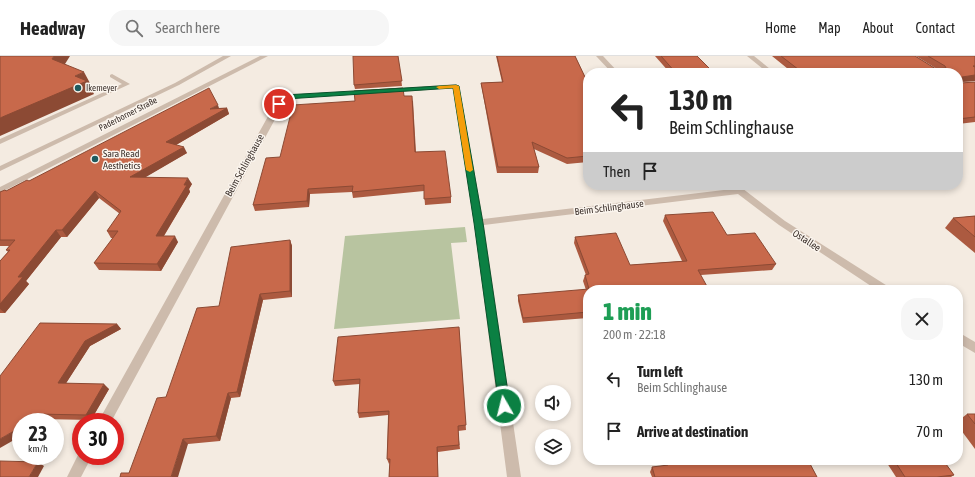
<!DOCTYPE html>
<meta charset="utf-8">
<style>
body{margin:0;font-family:"Asap Condensed",sans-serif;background:#f6f6f6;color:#222;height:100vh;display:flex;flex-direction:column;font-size:15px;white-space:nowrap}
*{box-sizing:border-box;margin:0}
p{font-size:13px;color:#767676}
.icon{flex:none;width:22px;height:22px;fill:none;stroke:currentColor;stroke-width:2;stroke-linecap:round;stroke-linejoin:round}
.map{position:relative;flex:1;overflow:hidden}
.drawer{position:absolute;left:583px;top:229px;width:380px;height:180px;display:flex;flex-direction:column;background:#fff;border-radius:16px;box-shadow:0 2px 6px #0003}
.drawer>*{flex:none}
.hud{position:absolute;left:583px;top:12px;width:380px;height:122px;border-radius:16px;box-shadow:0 2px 6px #0003;background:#fff;color:#222;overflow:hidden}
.tools{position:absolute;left:535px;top:329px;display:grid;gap:8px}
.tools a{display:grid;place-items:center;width:36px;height:36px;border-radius:50%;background:#fff;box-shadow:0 2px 6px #0003;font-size:20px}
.speed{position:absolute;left:12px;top:357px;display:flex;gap:8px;font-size:20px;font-weight:700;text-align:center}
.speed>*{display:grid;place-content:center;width:52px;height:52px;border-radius:50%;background:#fff;box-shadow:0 2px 6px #0003;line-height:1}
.speed small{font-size:10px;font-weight:400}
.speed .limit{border:6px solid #d22;background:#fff;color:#111}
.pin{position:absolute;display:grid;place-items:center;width:34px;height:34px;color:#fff;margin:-17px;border:2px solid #fff;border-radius:50%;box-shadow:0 1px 4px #0007}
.me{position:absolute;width:44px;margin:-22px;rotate:352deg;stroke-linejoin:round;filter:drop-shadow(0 0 3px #0008)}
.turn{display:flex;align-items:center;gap:14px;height:84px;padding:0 20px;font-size:18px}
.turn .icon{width:52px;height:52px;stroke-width:2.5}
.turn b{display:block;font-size:28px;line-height:34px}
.then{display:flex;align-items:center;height:38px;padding:0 20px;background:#0003;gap:8px;font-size:15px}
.round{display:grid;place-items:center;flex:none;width:42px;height:42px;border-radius:16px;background:#f6f6f6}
.head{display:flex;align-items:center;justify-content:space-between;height:68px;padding:0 20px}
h1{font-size:24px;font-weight:800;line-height:30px;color:#1e9e55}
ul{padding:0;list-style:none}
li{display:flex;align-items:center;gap:12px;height:52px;padding:0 20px}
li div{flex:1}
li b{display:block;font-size:15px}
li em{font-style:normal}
header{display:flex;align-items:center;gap:24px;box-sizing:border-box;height:56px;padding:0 20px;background:#fff;border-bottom:1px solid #e0e0e0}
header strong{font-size:19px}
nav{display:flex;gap:22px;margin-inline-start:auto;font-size:14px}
.search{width:280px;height:36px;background:#f6f6f6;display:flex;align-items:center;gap:10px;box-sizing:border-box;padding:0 14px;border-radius:16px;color:#767676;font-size:15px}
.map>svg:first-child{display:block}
.green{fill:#b8c4a0}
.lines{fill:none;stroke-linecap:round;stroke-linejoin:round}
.service{fill:#cdbbac;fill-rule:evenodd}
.minor{fill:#cdbbac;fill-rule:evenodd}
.tertiary{fill:#cdbbac;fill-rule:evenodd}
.wall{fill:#ac5a40}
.shaded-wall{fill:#8c4a34}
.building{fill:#c8694b;stroke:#8c4a34}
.route{fill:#0b8043;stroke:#07532c}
.slow{fill:#f59e0b}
.poi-dot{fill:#1f5a5e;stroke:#fbf5ee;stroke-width:1.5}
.labels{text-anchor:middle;stroke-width:3;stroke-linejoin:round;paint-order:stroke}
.far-poi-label{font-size:9px;fill:#3b302b;stroke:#fbf5ee;text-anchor:start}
.far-street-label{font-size:9px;fill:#3b302b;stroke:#fbf5ee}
.poi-label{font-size:10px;fill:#3b302b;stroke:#fbf5ee;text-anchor:start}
.street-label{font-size:10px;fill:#3b302b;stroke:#fbf5ee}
</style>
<header>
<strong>Headway</strong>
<div class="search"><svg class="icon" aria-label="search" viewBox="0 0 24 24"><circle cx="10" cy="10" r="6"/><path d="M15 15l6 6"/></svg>Search here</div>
<nav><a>Home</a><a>Map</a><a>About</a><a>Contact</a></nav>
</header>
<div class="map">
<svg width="975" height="421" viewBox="0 0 975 421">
<rect width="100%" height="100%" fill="#f4ebe1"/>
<!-- green -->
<path class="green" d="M465 171 467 186 451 187 460 263 334 273 345 180Z"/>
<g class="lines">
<!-- service -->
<path class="service" d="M112 18 130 28 0 88V83L122 28 110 21V19Z"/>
<!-- minor -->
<g class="minor">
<path d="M260 0H268L0 137V131Z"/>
<path d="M596 0H603L619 17H612Z"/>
<path d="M747 0H754L775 17H768Z"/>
<path d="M456 28 459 30 483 163 732 133 731 131 732 129H738L785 165 889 231 890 234H877L779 169 738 138 484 169 521 421H507L474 167 453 32 390 37 387 35 390 33Z"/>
<path d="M368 34 370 35V37L286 43 111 366H98L271 55 282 40Z"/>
<path d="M958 276 975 286V297L958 287Z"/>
<path d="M80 395 81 400H92L81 421H67Z"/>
</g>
<!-- tertiary -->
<path class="tertiary" d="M223 0H231L179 29 0 115V110L175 27Z"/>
</g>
<!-- wall -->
<g class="wall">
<path d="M398 0 402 30 355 33 354 29Z"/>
<path d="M496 0H575L585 21H588V106L567 108 534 93 539 111 538 117H497L482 33 481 27 502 26Z"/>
<path d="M655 0H697L714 17H670Z"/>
<path d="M772 0H915L936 13H937L916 0H975V25L961 26V27L975 26V66L958 68V17H793Z"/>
<path d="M404 40 413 45 416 96 451 141V147L425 149 424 135 353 142 352 136 310 138 309 151 255 155 253 149 280 101 355 45Z"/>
<path d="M219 52H227L229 58 176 89 187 97 145 121 192 128 189 133 190 136 164 180 178 186 161 215 99 214 94 207 113 182H111L107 175 120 158 99 142 67 181H61L26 225 29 228 5 257H0V205L8 196 6 194 9 190H0V136L6 135 29 125Z"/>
<path d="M665 159 727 179 776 208 772 214 701 219 588 234V262L523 267 518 245V239L586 234 583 225 585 219H586L574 187 575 181 630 209 682 205 663 165Z"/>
<path d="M975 160V197L945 172 953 162Z"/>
<path d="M290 184 292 190V241L263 244 240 341 231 342 220 385 188 388 129 417 166 341 219 250Z"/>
<path d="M40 267 117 268 121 273 90 290 66 327 109 333 91 364 41 363 21 366Z"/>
<path d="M459 271 466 374 458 375 460 393 438 396V421H389L390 407 389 408 387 403 388 359 359 362 358 357 360 328 335 330 333 325Z"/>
<path d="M967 358H975V393L958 370V365Z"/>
<path d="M662 404H808L817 421H652L650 416 652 411 664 410Z"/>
<path d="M885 404H943L954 419 951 421H896Z"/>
</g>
<!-- shaded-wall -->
<g class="shaded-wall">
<path d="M54 0H70L60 16 52 3Z"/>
<path d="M84 16 91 29 90 30 94 38 0 80V62L75 20Z"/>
<path d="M975 19V25L958 26 962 21Z"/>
<path d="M218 49 220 55 210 53Z"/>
<path d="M227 52 229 58 169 93 166 86Z"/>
<path d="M184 91 187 97 134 128 130 121Z"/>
<path d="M188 122 192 128 189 133 190 136 160 186 156 180 184 129Z"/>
<path d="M308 133 310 138 309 151 307 145Z"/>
<path d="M95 135 99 142 67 181 62 174Z"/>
<path d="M56 174 61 181 26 225 29 228 5 257 0 253V248L18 221Z"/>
<path d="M175 180 178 186 161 215 157 208Z"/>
<path d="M290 184 292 190V241L290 235Z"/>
<path d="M260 238 263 244 240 341 237 336Z"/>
<path d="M117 268 121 273 90 290 63 332 58 327 85 285Z"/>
<path d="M104 328 109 333 91 364 86 359Z"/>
<path d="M228 337 231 342 220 385 216 380Z"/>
<path d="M35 358 41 363 38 366H29Z"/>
<path d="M21 371V380L0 392V383Z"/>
<path d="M183 383 188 388 178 421H171Z"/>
<path d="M437 391 438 396V421Z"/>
<path d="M38 406 44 410 38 421H29Z"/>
</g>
<!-- building -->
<g class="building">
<path d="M0 0H54L52 3 84 16 75 20 87 25 0 62Z"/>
<path d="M353 0H398L402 25 354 29Z"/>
<path d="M497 0H575L585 21H588V100L567 102 532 86 539 111H498L481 27 503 26Z"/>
<path d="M661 0H697L714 17H676Z"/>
<path d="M781 0H915L936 13 946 12 945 10 928 0H975V10H973L975 11V19L962 21 961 27 975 26V61L958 63V17H803Z"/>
<path d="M209 32 218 49 210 53 227 52 166 86 184 91 130 121 188 122 184 129H187L156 180H175L157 208 94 207 118 175H107L121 155 95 135 62 174H56L18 221H23L0 248V205L10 194H6L15 184H0V136L5 134 6 135 27 124 29 125Z"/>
<path d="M403 32 404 40H412L415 96 445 95 451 141 424 143V129L352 136 353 130 308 133 307 145 253 149 266 102 280 101 293 49 355 45 354 35Z"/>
<path d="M713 156 727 179 755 177 776 208 698 214 709 234H588V256L523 262 518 239 589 233 585 219 589 218 575 181 616 177 630 209 687 205 665 159Z"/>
<path d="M975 160V181L953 162Z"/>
<path d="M290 184V235L260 238 237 336 228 337 216 380 183 383 171 421H120L121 417H129L157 342 166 341 197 252 219 250 231 191Z"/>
<path d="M40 267 117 268 85 285 58 327 104 328 86 359 35 358 29 366H21V371L0 383V320Z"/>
<path d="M459 271 466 369 458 370 459 389 437 391 438 421H389L390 403H387L389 355 358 357 360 323 333 325 338 281Z"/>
<path d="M967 358H975V368Z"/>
<path d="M666 404H808L817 421H655L652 411 668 409Z"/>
<path d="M894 404H943L954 419 937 421H905Z"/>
<path d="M0 405 38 406 29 421H0Z"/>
</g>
<!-- route -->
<path class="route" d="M456 29 459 30 483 167 510 350 508 353 504 355 500 353 499 350 474 167 453 32 286 43 281 49 276 48 281 40 284 39Z"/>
<!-- slow -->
<path class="slow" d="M456 29 459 30 473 114 470 116 466 114 453 32 439 33 436 31 439 30Z"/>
<!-- markers -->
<g class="poi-dot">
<circle cx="78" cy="32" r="4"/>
<circle cx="95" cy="103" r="4"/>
</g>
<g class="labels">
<!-- far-poi labels -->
<g class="far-poi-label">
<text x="86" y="35">Ikemeyer</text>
</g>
<!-- far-street labels -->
<g class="far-street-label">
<text transform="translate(128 58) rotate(-27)" y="3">Paderborner Straße</text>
</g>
<!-- poi labels -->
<g class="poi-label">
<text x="103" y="101">Sara Read<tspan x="103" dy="12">Aesthetics</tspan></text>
</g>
<!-- street labels -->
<g class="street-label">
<text transform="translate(244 109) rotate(-61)" y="4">Beim Schlinghause</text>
<text transform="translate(609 151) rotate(-7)" y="4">Beim Schlinghause</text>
<text transform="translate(807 184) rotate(33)" y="4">Ostallee</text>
</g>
</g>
</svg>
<div class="tools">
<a><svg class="icon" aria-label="sound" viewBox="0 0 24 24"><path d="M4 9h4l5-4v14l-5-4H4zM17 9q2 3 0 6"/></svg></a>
<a><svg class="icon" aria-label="layers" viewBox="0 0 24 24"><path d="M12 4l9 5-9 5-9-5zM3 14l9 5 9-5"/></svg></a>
</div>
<div class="speed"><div>23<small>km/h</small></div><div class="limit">30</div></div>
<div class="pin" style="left:279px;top:48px;background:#d93025"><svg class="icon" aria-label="arrive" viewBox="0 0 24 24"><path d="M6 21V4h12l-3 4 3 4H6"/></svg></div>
<svg class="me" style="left:504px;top:350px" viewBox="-20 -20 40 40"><circle r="17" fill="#0b8043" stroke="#fff" stroke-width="3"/><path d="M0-11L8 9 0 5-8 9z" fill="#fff"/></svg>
<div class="hud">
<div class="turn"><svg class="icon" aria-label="left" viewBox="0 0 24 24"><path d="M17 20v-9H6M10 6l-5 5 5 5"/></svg><div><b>130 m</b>Beim Schlinghause</div></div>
<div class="then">Then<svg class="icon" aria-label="arrive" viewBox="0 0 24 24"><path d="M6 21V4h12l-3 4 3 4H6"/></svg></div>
</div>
<section class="drawer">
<div class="head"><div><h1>1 min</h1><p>200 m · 22:18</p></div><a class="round"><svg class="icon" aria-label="close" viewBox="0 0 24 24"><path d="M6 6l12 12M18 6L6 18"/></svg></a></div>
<ul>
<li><svg class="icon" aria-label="left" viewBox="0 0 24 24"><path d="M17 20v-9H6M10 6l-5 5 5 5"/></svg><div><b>Turn left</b><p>Beim Schlinghause</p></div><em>130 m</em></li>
<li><svg class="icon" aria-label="arrive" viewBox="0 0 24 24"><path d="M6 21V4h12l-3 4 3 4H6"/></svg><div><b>Arrive at destination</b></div><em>70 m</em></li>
</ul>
</section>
</div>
